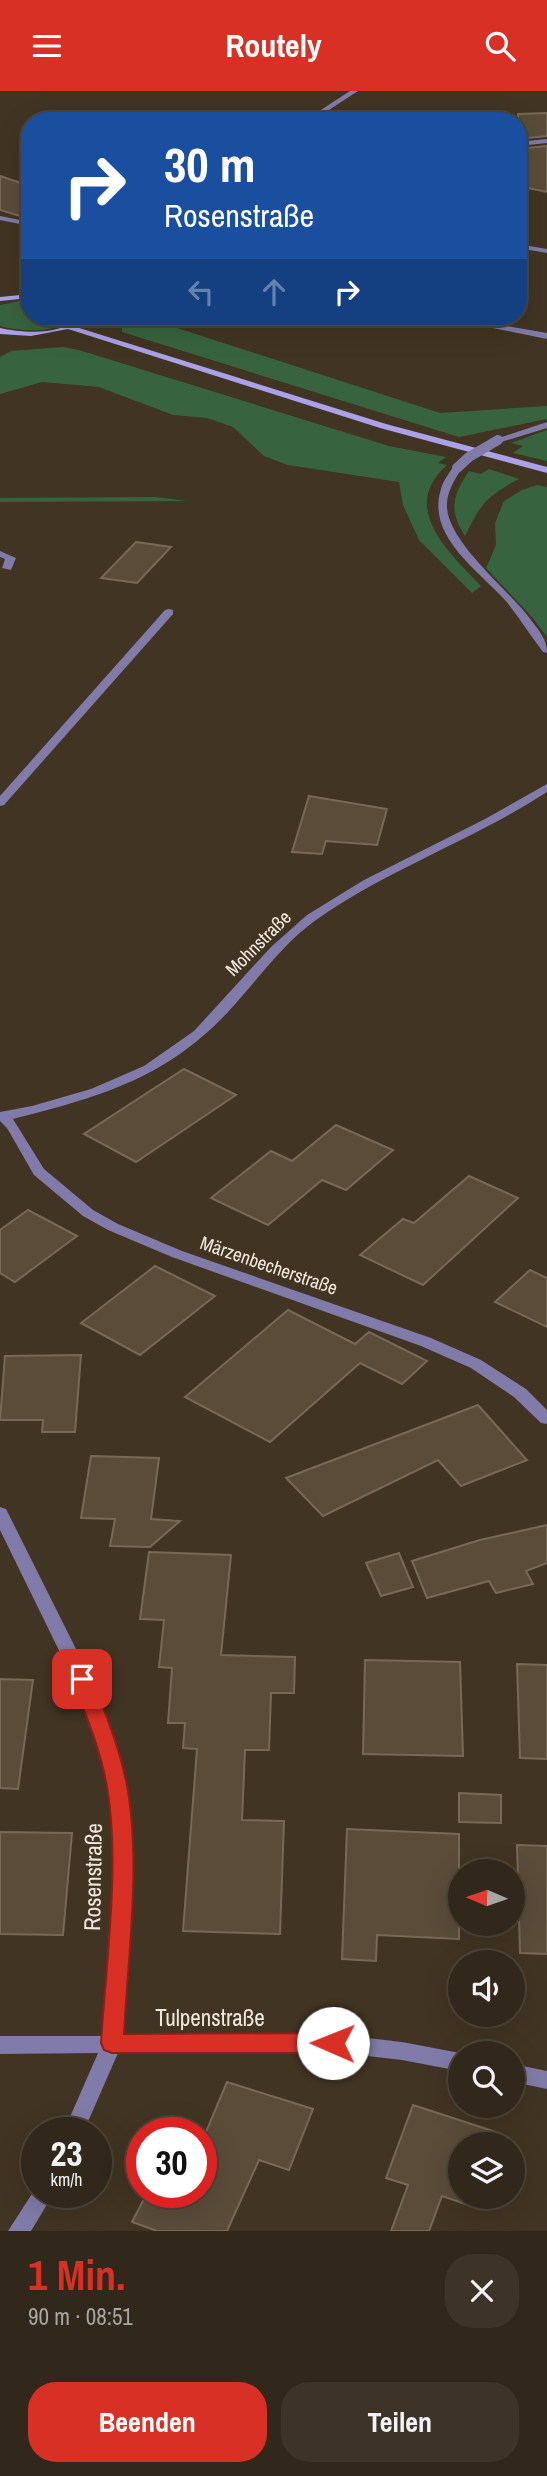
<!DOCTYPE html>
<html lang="de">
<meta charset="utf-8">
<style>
body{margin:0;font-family:"Archivo Narrow",sans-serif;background:#3d3327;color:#f1f3f6;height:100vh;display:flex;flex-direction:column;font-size:26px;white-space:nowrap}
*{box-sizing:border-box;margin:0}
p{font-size:23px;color:#a8a5a2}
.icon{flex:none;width:38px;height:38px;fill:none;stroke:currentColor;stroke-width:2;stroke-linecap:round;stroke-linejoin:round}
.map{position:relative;height:2140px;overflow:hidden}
.drawer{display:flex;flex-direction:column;background:#31271a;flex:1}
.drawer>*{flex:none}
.top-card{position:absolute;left:21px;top:21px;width:506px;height:214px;border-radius:28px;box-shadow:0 7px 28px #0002,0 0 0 2px #4c4439;background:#1a4fa0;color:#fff;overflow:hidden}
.needle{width:46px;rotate:272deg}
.fabs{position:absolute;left:448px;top:1768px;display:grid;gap:14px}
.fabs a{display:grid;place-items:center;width:77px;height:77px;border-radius:50%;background:#31271a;box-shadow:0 7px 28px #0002,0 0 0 2px #4c4439;font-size:35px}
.speed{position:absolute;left:21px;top:2026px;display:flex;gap:14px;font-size:35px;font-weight:700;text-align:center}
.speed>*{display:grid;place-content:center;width:91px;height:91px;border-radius:50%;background:#31271a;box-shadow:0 7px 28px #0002,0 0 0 2px #4c4439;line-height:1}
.speed small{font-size:18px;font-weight:400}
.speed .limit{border:10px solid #d22;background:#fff;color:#111}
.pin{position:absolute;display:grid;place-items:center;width:60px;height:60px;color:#fff;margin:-30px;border-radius:14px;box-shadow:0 4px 10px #0006}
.me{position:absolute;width:77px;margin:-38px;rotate:271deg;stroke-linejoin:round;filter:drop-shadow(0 0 5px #0008)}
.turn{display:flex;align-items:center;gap:24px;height:147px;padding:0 28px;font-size:32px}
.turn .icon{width:91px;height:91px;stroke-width:2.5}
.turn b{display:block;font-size:49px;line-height:60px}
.lanes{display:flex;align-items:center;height:66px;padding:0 28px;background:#0003;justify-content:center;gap:35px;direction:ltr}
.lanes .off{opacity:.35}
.round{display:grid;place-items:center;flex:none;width:74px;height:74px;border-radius:28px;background:#3d3327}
.summary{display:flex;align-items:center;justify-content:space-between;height:119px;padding:0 28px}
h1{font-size:42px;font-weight:700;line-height:52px;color:#d93025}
.button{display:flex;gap:14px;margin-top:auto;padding:14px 28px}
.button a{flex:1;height:80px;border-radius:28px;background:#d93025;color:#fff;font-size:28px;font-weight:700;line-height:80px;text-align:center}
.button a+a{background:#3d3327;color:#f1f3f6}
header{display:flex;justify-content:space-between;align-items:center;height:91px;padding:0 28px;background:#d93025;color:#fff;font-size:32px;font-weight:700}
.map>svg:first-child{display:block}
.green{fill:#37643e}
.building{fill:#5a4c39;stroke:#776955;stroke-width:2}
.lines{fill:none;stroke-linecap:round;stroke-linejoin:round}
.service{fill:#807ba8;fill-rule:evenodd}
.minor{fill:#807ba8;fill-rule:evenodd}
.tertiary{fill:#807ba8;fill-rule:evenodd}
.secondary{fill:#aaa1e8;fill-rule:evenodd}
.minor-bridge{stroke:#807ba8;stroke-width:10}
.route{fill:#d93025;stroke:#8d1f18;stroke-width:2}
.labels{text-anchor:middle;stroke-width:7;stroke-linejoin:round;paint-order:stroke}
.street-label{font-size:19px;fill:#f1e8dd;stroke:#413422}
.near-street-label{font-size:23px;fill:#f1e8dd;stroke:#413422}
</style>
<header><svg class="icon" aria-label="menu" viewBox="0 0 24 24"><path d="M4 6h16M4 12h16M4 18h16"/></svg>Routely<svg class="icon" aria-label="search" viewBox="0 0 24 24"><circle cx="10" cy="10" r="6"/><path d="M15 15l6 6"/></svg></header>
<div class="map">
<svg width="547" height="2140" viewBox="0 0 547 2140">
<rect width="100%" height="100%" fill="#413422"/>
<!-- green -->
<g class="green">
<path d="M30 208V226H74C57 243 22 241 0 235V214Z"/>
<path d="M122 226H171L174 236 440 322 547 315V328L459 346 122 241Z"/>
<path d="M63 256 79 259 389 355 446 366 438 372 447 374C398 417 450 462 481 495L472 502 419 449 403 414 399 391 288 374 264 365 233 336 207 327 173 324 99 296 42 291 0 303V266L11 260Z"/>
<path d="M547 339V370L513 362 523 355 511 352Z"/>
<path d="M489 378 519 388C487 405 481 412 465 445 448 419 453 404 469 380L481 383Z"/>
<path d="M537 394 547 396V546L531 525 486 477 496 454 495 432 504 410 522 399Z"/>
<path d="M155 406 187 410 0 411V407Z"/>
</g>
<!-- building -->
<g class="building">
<path d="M547 22V45L518 48V23Z"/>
<path d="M547 55V101L518 95V58Z"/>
<path d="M0 85 30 95V128L0 119Z"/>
<path d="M136 451 171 456 137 492 101 487Z"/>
<path d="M309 705 387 718 377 754 326 750 322 763 292 761Z"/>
<path d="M184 978 236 1004 136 1071 84 1043Z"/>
<path d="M336 1034 393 1059 346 1099 322 1089 268 1134 211 1107 271 1060 292 1070Z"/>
<path d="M469 1085 518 1107 423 1194 360 1164 403 1128 414 1132Z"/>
<path d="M28 1119 77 1145 15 1191 0 1182V1139Z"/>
<path d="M155 1175 215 1205 140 1264 81 1232Z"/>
<path d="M530 1179 547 1187V1236L495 1211Z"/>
<path d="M288 1219 355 1253 369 1241 427 1270 402 1293 360 1272 270 1351 185 1306Z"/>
<path d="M81 1264 75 1341H42L43 1329H0L5 1265Z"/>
<path d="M478 1314 527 1369 461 1395 438 1369 323 1425 286 1387Z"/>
<path d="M91 1365 159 1367 151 1428 180 1430 150 1456 110 1455 115 1428 81 1427Z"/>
<path d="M547 1434V1472L526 1480 533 1493 496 1502 489 1490 427 1507 412 1470 480 1449Z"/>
<path d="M149 1461 231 1464 221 1564 295 1566 294 1602H271L269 1659H245L242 1729 284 1730 280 1843 183 1840 197 1658 183 1657 185 1632H168L172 1577 159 1576 164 1529 140 1528Z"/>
<path d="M399 1462 413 1496 381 1505 366 1472Z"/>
<path d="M365 1569 460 1571 463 1665 363 1663Z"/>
<path d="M517 1573 547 1574V1668L520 1667Z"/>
<path d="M0 1588 33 1589 18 1698 0 1697Z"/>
<path d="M459 1702 501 1704V1732L459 1731Z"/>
<path d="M347 1738 459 1743V1848L377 1844 376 1870 342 1868Z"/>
<path d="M0 1741 72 1742 63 1844 0 1843Z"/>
<path d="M517 1754 547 1755V1863L520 1862Z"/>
<path d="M227 1991 313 2018 289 2079 259 2069 227 2140H157L132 2131 147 2102H201V2041H206Z"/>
<path d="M413 2014 502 2043 499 2053H460V2105H481L477 2117 442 2105 429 2140H391L408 2094 386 2087Z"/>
</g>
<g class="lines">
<!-- service -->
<g class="service">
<path d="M0 125 30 131V135L0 129Z"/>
<path d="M0 460 16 467 11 479 2 477 5 468 0 466Z"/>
<path d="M169 518 173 519V523L4 714 0 715V705L165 519Z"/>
</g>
<!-- minor -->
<g class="minor">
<path d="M547 48V52L518 55V51Z"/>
<path d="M518 153 547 158V162L518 157Z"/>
<path d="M440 226H456L547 242V248Z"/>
<path d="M547 331V337L498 352 493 349Z"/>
<path d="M457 374 462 377C454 390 446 402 447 417 450 453 508 498 531 529 539 540 547 548 547 562L543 561C530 544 519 526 505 509 478 479 426 445 441 398 443 390 449 382 454 375Z"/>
<path d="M547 693V701C473 749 388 778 316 829 281 854 257 890 228 921 165 988 99 1006 13 1028L44 1078 93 1119 118 1133 182 1160 431 1247 481 1269 526 1298 547 1319V1333L541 1332 514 1306 471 1277 421 1255 172 1166 108 1139 83 1125 34 1084 7 1037 0 1030V1021L32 1015 91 998 144 975 194 940 271 856 307 824 364 789 485 728Z"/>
<path d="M0 1416 6 1418 91 1588 111 1639 125 1691 133 1752 122 1945 333 1943 402 1951 460 1962V1980L402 1969 333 1961 118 1962 83 2042H63L98 1962 0 1963V1945H102L115 1752 107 1691 93 1639 73 1588 0 1439Z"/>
<path d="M513 1973 547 1980V1998L513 1991Z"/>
<path d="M37 2095V2102H54L31 2140H8Z"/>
</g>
<!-- tertiary -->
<path class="tertiary" d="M350 0H358L312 30H304Z"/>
<!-- secondary -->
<g class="secondary">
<path d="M30 203V207L0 210V206Z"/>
<path d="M78 226H86L84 232 76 236 386 333 547 376V382L380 337 68 238 31 245 0 243V237C23 242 62 245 78 226Z"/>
</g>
<!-- minor-bridge -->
<path class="minor-bridge" d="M457 377 469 366 498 349"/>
</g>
<!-- route -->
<path class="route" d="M82 1581 89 1583 92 1588C105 1622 119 1655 126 1690 142 1768 128 1863 124 1943L333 1942 341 1945 344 1952 341 1959 333 1962H112L104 1959 101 1952C106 1871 121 1769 106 1690 99 1655 85 1622 72 1588L75 1583Z"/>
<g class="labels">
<!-- street labels -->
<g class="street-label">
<text transform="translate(258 852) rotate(-45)" y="7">Mohnstraße</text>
<text transform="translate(269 1174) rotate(19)" y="7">Märzenbecherstraße</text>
</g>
<!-- near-street labels -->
<g class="near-street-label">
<text transform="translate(93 1786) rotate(-89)" y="8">Rosenstraße</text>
<text x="210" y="1935">Tulpenstraße</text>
</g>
</g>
</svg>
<div class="fabs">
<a><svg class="needle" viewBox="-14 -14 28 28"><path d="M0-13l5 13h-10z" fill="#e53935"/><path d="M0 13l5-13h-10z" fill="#a8a5a2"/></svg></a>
<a><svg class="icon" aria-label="sound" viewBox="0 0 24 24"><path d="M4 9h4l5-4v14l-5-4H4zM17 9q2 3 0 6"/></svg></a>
<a><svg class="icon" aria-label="search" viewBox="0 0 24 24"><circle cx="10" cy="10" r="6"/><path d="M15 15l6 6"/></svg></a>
<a><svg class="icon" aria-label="layers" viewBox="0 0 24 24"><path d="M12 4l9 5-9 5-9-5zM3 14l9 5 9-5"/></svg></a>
</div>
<div class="speed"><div>23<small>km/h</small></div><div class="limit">30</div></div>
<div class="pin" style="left:82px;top:1588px;background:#d93025"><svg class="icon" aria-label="arrive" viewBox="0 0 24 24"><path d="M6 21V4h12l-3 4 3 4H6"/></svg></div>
<svg class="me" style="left:333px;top:1952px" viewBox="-20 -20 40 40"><circle r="19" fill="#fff"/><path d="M0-13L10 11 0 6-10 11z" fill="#d93025"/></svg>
<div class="top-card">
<div class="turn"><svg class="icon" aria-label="right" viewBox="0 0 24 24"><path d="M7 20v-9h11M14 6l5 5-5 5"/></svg><div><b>30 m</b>Rosenstraße</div></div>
<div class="lanes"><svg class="icon off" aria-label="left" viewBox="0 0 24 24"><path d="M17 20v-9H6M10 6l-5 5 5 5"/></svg><svg class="icon off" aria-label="ahead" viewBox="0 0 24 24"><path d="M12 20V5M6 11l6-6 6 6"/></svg><svg class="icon" aria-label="right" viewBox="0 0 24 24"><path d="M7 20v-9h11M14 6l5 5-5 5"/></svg></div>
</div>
</div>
<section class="drawer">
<div class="summary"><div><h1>1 Min.</h1><p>90 m · 08:51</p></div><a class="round"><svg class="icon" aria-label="close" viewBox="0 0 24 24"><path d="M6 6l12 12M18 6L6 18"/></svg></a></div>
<div class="button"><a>Beenden</a><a>Teilen</a></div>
</section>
